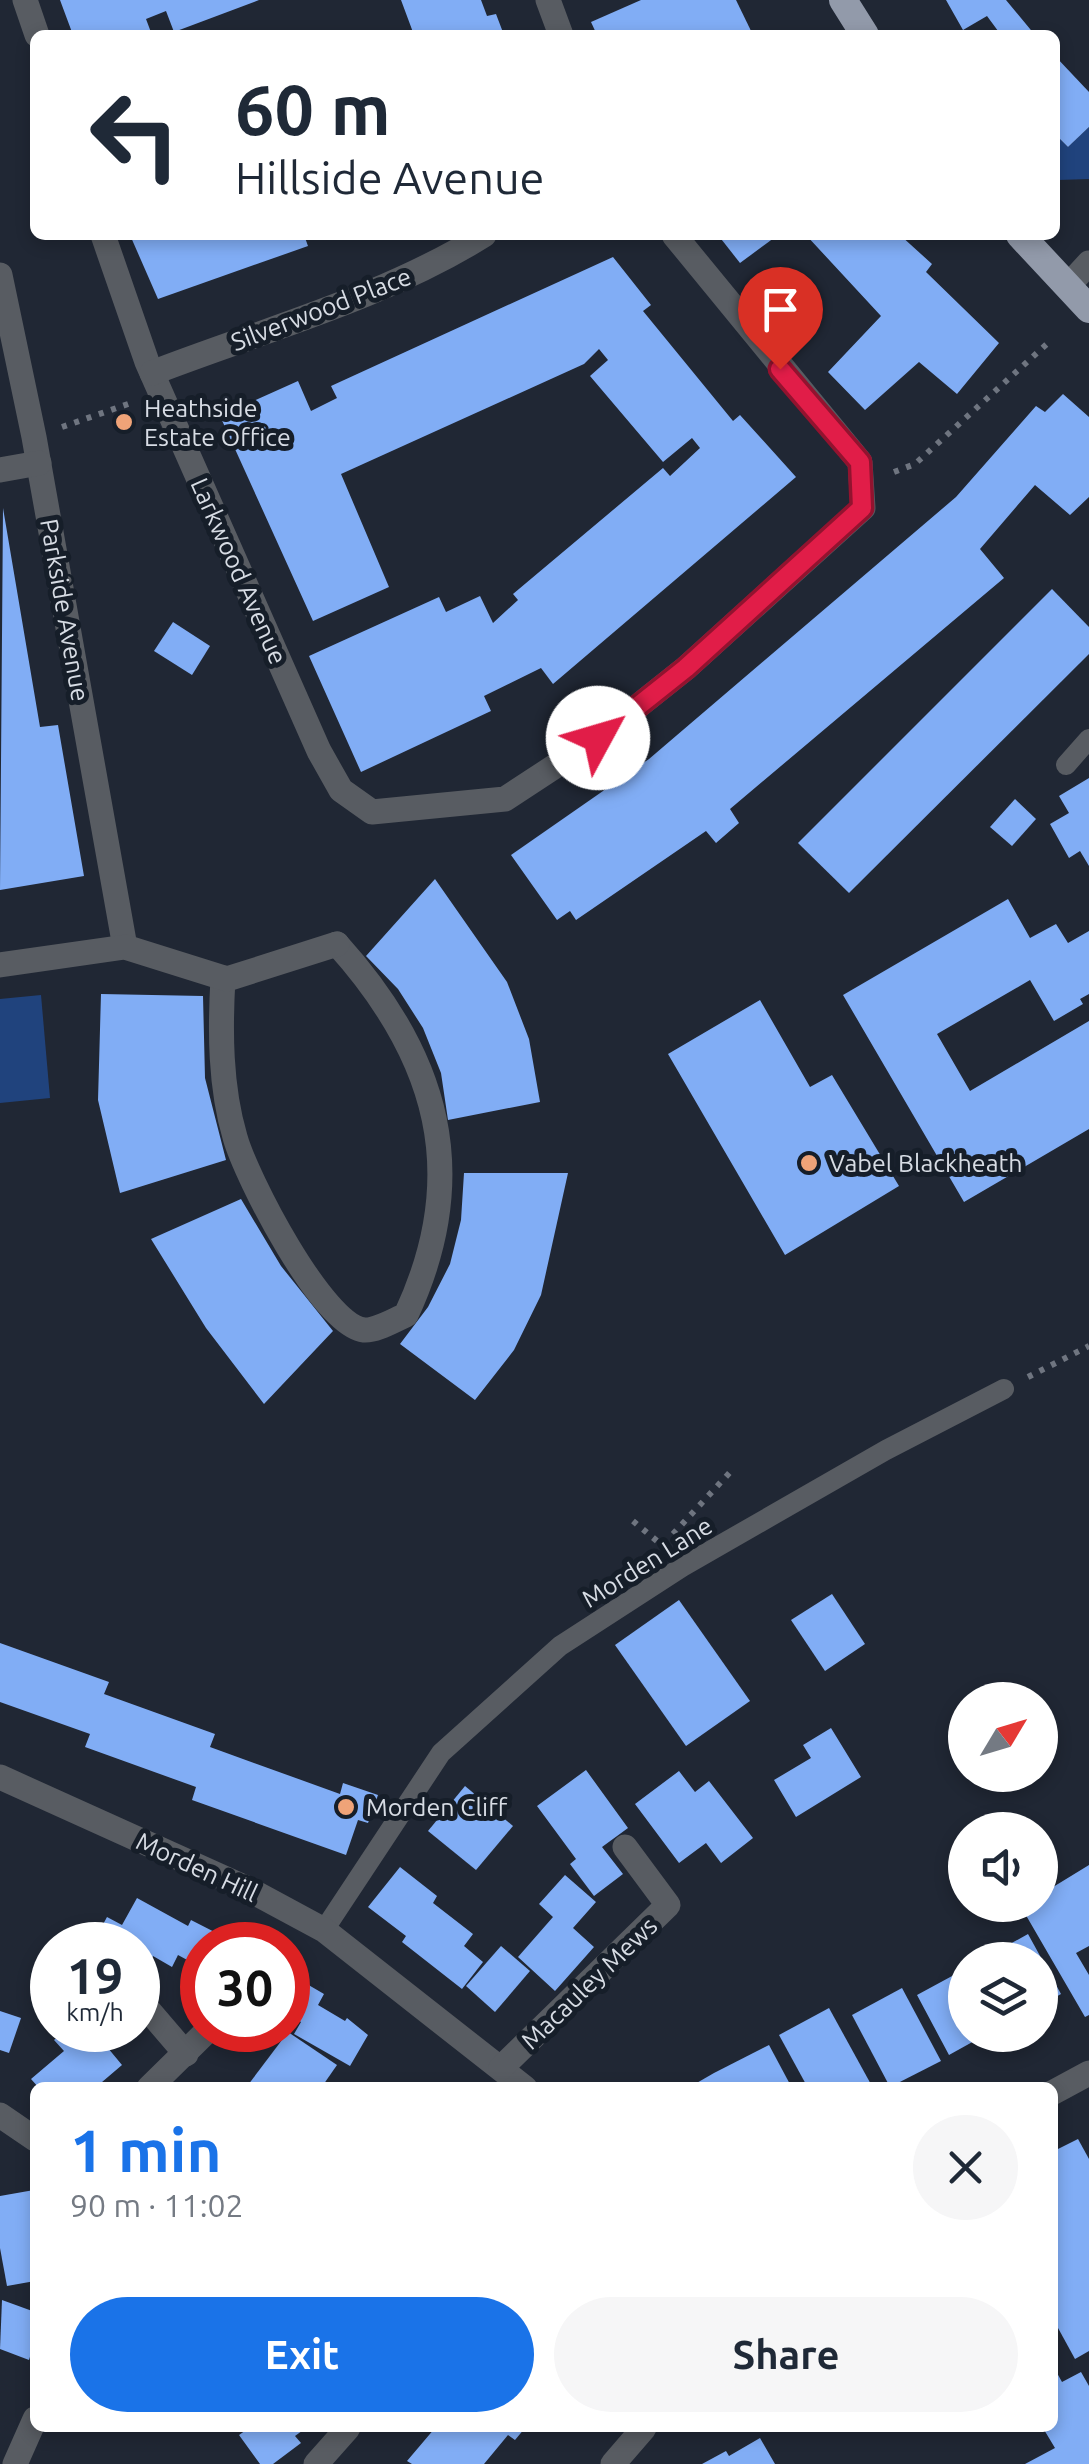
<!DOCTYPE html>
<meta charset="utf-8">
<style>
body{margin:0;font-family:Ubuntu,sans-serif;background:#f6f6f7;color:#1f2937;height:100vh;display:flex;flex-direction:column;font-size:38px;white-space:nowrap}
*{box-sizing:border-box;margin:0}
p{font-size:32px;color:#747a83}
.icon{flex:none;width:55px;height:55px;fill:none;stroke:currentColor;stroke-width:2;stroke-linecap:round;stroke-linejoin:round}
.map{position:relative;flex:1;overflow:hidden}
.details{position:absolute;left:30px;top:2082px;width:1028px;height:350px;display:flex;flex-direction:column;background:#fff;border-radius:15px;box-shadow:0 5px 15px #0003}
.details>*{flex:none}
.banner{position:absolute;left:30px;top:30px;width:1030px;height:210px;border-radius:15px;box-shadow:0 5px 15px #0003;background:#fff;color:#1f2937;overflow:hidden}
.needle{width:65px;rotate:52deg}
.tools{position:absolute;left:948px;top:1682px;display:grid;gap:20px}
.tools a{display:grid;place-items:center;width:110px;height:110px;border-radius:50%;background:#fff;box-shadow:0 5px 15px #0003;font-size:50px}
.speed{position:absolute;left:30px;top:1922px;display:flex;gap:20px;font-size:50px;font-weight:700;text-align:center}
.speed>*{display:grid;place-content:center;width:130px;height:130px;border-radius:50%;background:#fff;box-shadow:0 5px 15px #0003;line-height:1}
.speed small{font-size:25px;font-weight:400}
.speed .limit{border:15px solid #d22;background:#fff;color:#111}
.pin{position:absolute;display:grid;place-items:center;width:85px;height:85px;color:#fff;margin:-102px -42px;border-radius:50% 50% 50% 0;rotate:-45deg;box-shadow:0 0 10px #0007}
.pin .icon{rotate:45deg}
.me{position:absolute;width:110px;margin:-55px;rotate:51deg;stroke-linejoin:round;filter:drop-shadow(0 0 8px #0008)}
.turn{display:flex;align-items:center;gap:35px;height:210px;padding:0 40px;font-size:45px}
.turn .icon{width:130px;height:130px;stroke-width:2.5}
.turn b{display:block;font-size:70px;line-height:85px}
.round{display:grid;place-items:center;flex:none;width:105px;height:105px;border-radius:52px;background:#f6f6f7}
.summary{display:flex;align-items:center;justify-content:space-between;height:170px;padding:0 40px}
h1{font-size:60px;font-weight:600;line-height:75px;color:#1a73e8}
.primary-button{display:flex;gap:20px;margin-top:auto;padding:20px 40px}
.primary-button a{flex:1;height:115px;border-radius:60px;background:#1a73e8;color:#fff;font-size:40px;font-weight:600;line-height:115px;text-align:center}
.primary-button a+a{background:#f6f6f7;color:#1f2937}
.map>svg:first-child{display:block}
.green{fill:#20437d}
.building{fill:#81adf5}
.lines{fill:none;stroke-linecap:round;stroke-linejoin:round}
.path{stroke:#6f7580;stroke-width:6;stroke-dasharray:5 8;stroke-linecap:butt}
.service{stroke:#585c62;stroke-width:20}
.pedestrian{stroke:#585c62;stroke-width:25}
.minor{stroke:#585c62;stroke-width:25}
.tertiary{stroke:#585c62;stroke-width:25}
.trunk{stroke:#929aaa;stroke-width:28}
.route-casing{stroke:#92132f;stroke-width:25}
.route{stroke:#e11d48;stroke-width:18}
.poi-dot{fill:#efa378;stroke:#161e29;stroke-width:4}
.labels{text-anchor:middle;stroke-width:10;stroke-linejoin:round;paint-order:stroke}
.street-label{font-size:25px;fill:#d7dce4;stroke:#161e29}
.poi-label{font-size:25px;fill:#d7dce4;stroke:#161e29;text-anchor:start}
</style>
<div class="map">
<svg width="1089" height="2464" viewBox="0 0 1089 2464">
<rect width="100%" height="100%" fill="#202734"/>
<!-- green -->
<g class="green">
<path d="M1089 127V179L1058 180 1055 134 1068 147Z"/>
<path d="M41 995 50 1098 0 1103V999Z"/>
</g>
<!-- building -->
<g class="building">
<path d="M60 0H259L174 32 166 11 146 19 152 35H73Z"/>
<path d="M401 0H481L487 16 496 14 504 35H414Z"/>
<path d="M641 0H736L753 35H597L591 22Z"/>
<path d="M946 0H1006L1035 35H1001L987 16 963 30Z"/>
<path d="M1055 56 1089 92V127L1068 147 1055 134Z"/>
<path d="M130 235H304L308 246 158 299Z"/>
<path d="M718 235H778L740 263Z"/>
<path d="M806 235H900L932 264 926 272 999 343 957 394 919 362 865 410 828 372 881 316Z"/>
<path d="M613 257 651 305 643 311 733 421 740 415 796 477 553 684 541 668 484 696 491 711 361 772 309 656 439 597 446 612 480 596 493 623 518 600 513 594 663 468 670 476 700 448 692 438 663 462 590 376 608 360 599 349 584 364 341 474 389 587 313 621 220 416 298 381 311 411 337 398 331 386Z"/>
<path d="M1063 394 1089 417V497L1070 515 1035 485 980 549 1004 578 730 809 739 823 716 843 706 831 576 920 570 911 557 920 511 855 649 759 956 497 1036 406 1045 412Z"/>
<path d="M3 508 40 727 58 725 84 876 0 890Z"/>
<path d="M1052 589 1089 627V654L849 893 798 843Z"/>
<path d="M173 622 210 646 192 675 154 651Z"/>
<path d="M1089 778V866L1080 851 1069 858 1050 824 1069 813 1059 796Z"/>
<path d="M1015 799 1036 819 1012 846 990 827Z"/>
<path d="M435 879 507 982 529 1039 540 1102 448 1120 441 1073 423 1028 398 989 366 956Z"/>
<path d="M1008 899 1030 938 1056 924 1068 943 1089 931V994L1080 999 1083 1004 1054 1021 1030 980 937 1034 970 1091 1089 1021V1129L964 1202 843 995Z"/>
<path d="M101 994 203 996 205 1078 226 1160 120 1193 98 1100Z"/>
<path d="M760 1000 810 1087 832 1075 899 1186 785 1255 668 1054Z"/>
<path d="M464 1173H568L541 1295 514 1350 475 1400 400 1344 428 1307 450 1264 461 1220Z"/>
<path d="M241 1199 281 1266 333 1331 264 1404 206 1328 151 1239Z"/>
<path d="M832 1594 865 1644 825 1671 791 1620Z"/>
<path d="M679 1600 750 1701 686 1746 615 1645Z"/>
<path d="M0 1643 109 1682 104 1694 215 1734 210 1747 340 1794 343 1783 378 1795 368 1823 358 1820 346 1855 192 1800 196 1787 85 1747 90 1734 0 1702Z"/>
<path d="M831 1728 861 1777 796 1817 774 1780 811 1758 803 1745Z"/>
<path d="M586 1770 628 1828 602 1847 623 1874 594 1896 570 1864 576 1859 537 1806Z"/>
<path d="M679 1771 695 1792 709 1781 753 1838 721 1863 706 1843 679 1863 635 1804Z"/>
<path d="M465 1786 513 1826 476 1870 428 1831Z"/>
<path d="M1089 1865V1946L1076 1953 1089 1975V2015L1085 2017 1020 1905H1040V1895Z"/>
<path d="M400 1867 437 1896 433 1903 473 1934 464 1946 483 1962 462 1989 402 1942 406 1936 368 1907Z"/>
<path d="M565 1875 596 1902 573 1928 594 1947 555 1991 518 1957 553 1917 539 1904Z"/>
<path d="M137 1898 188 1926 191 1920 240 1945H202V1968L178 1955 172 1967 153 1956 140 1978 138 1945H92L107 1917 122 1925Z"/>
<path d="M1028 1934 1061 1994 1040 2006V1960H981Z"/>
<path d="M501 1946 530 1971 495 2012 466 1986Z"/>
<path d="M965 1969V2035H985L949 2055 917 1995Z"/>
<path d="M288 1973 324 1994 318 2005 345 2021 347 2018 368 2035 350 2066 294 2034 301 2022 288 2014Z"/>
<path d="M902 1988 941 2061 890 2087 852 2015Z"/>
<path d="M829 2008 873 2088H808L779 2035Z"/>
<path d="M0 2011 21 2018 9 2053 0 2050Z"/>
<path d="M66 2030H93L122 2065 95 2088H39L31 2079 64 2051 54 2040Z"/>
<path d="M288 2032 337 2065 321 2088 248 2085Z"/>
<path d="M769 2045 792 2088H688L714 2073Z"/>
<path d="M1078 2139 1089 2159V2351L1075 2359 1052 2317V2152Z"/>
<path d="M34 2190 35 2281 7 2286 0 2248V2196Z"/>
<path d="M2 2300 35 2312V2341L29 2360 0 2349Z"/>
<path d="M1052 2364 1062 2382 1081 2372 1089 2386V2464H1025L1055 2448 1043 2428H1052Z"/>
<path d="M249 2428H306L295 2436 301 2443 273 2464H260L239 2435Z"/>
<path d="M435 2428H525L515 2440 508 2435 484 2464H412L407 2461Z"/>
<path d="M760 2438 775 2464H702L726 2451 729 2456Z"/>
</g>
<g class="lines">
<!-- path -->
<g class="path">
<path d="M62 427 131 403"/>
<path d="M894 472 915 464 1049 342"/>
<path d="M1028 1377 1089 1346"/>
<path d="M633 1521 663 1546"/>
<path d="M673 1534 733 1469"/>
</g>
<!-- service -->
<g class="service">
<path d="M1066 765 1089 739"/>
<path d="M324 1930 441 1753 560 1646 682 1567 886 1450 1004 1389"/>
</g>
<!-- pedestrian -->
<path class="pedestrian" d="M223 978C220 1030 220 1086 235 1137 246 1177 322 1325 364 1330 376 1331 394 1320 406 1315 472 1174 438 1056 337 944"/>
<!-- minor -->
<g class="minor">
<path d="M25 0 37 35"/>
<path d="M548 0 561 35"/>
<path d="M103 235 147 362 319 751 341 790 372 812 505 799 598 738 686 668 863 508 860 462 674 235"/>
<path d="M0 275 34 437 125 947"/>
<path d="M1067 287 1089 263"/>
<path d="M152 373C263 330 383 298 484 235"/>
<path d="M0 470 39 463"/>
<path d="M0 965 125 947 227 979 337 944"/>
<path d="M0 1777 248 1889 324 1930 525 2088"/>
<path d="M145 2006 186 2054"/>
<path d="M501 2068 668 1905 625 1847"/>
<path d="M149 2088 208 2030"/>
<path d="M0 2115 35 2139"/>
<path d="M15 2464 35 2419"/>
<path d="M316 2464 348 2428"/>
</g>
<!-- tertiary -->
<g class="tertiary">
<path d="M1052 2093 1089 2073"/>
<path d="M613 2464 644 2428"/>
</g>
<!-- trunk -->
<g class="trunk">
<path d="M843 0 865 35"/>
<path d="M1020 235 1089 309"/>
</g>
</g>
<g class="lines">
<!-- route casing -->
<g class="route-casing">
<path id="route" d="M598 738 686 668 862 508 860 462 780 369"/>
</g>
<!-- route -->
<use href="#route" class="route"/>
</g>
<!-- markers -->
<g class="poi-dot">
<circle cx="124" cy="422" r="10"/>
<circle cx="809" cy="1163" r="10"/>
<circle cx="346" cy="1807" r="10"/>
</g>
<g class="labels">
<!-- street labels -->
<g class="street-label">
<text transform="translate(321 309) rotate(-21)" y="9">Silverwood Place</text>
<text transform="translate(239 571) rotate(66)" y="9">Larkwood Avenue</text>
<text transform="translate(65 610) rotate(80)" y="9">Parkside Avenue</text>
<text transform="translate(647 1562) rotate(-32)" y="9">Morden Lane</text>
<text transform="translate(197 1867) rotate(25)" y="9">Morden Hill</text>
<text transform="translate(589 1983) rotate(-44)" y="9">Macauley Mews</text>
</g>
<!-- poi labels -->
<g class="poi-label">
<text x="144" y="417">Heathside<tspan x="144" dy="29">Estate Office</tspan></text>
<text x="829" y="1172">Vabel Blackheath</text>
<text x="366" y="1816">Morden Cliff</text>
</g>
</g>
</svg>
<div class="tools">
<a><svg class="needle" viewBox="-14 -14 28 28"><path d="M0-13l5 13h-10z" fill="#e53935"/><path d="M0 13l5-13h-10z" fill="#747a83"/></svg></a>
<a><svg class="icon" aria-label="sound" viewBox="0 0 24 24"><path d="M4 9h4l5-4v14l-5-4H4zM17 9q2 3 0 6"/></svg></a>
<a><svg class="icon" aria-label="layers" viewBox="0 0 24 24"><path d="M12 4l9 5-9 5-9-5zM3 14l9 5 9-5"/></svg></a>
</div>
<div class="speed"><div>19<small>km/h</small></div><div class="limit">30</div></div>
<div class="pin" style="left:780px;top:369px;background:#d93025"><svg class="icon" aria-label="arrive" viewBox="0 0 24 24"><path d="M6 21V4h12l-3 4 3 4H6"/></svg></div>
<svg class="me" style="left:598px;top:738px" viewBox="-20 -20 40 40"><circle r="19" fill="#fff"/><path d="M0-13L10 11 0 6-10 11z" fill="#e11d48"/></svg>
<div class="banner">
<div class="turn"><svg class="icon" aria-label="left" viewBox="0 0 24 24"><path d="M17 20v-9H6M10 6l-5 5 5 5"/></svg><div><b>60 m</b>Hillside Avenue</div></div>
</div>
<section class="details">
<div class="summary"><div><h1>1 min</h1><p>90 m · 11:02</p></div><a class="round"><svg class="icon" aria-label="close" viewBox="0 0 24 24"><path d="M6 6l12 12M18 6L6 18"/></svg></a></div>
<div class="primary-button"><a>Exit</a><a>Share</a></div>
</section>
</div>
